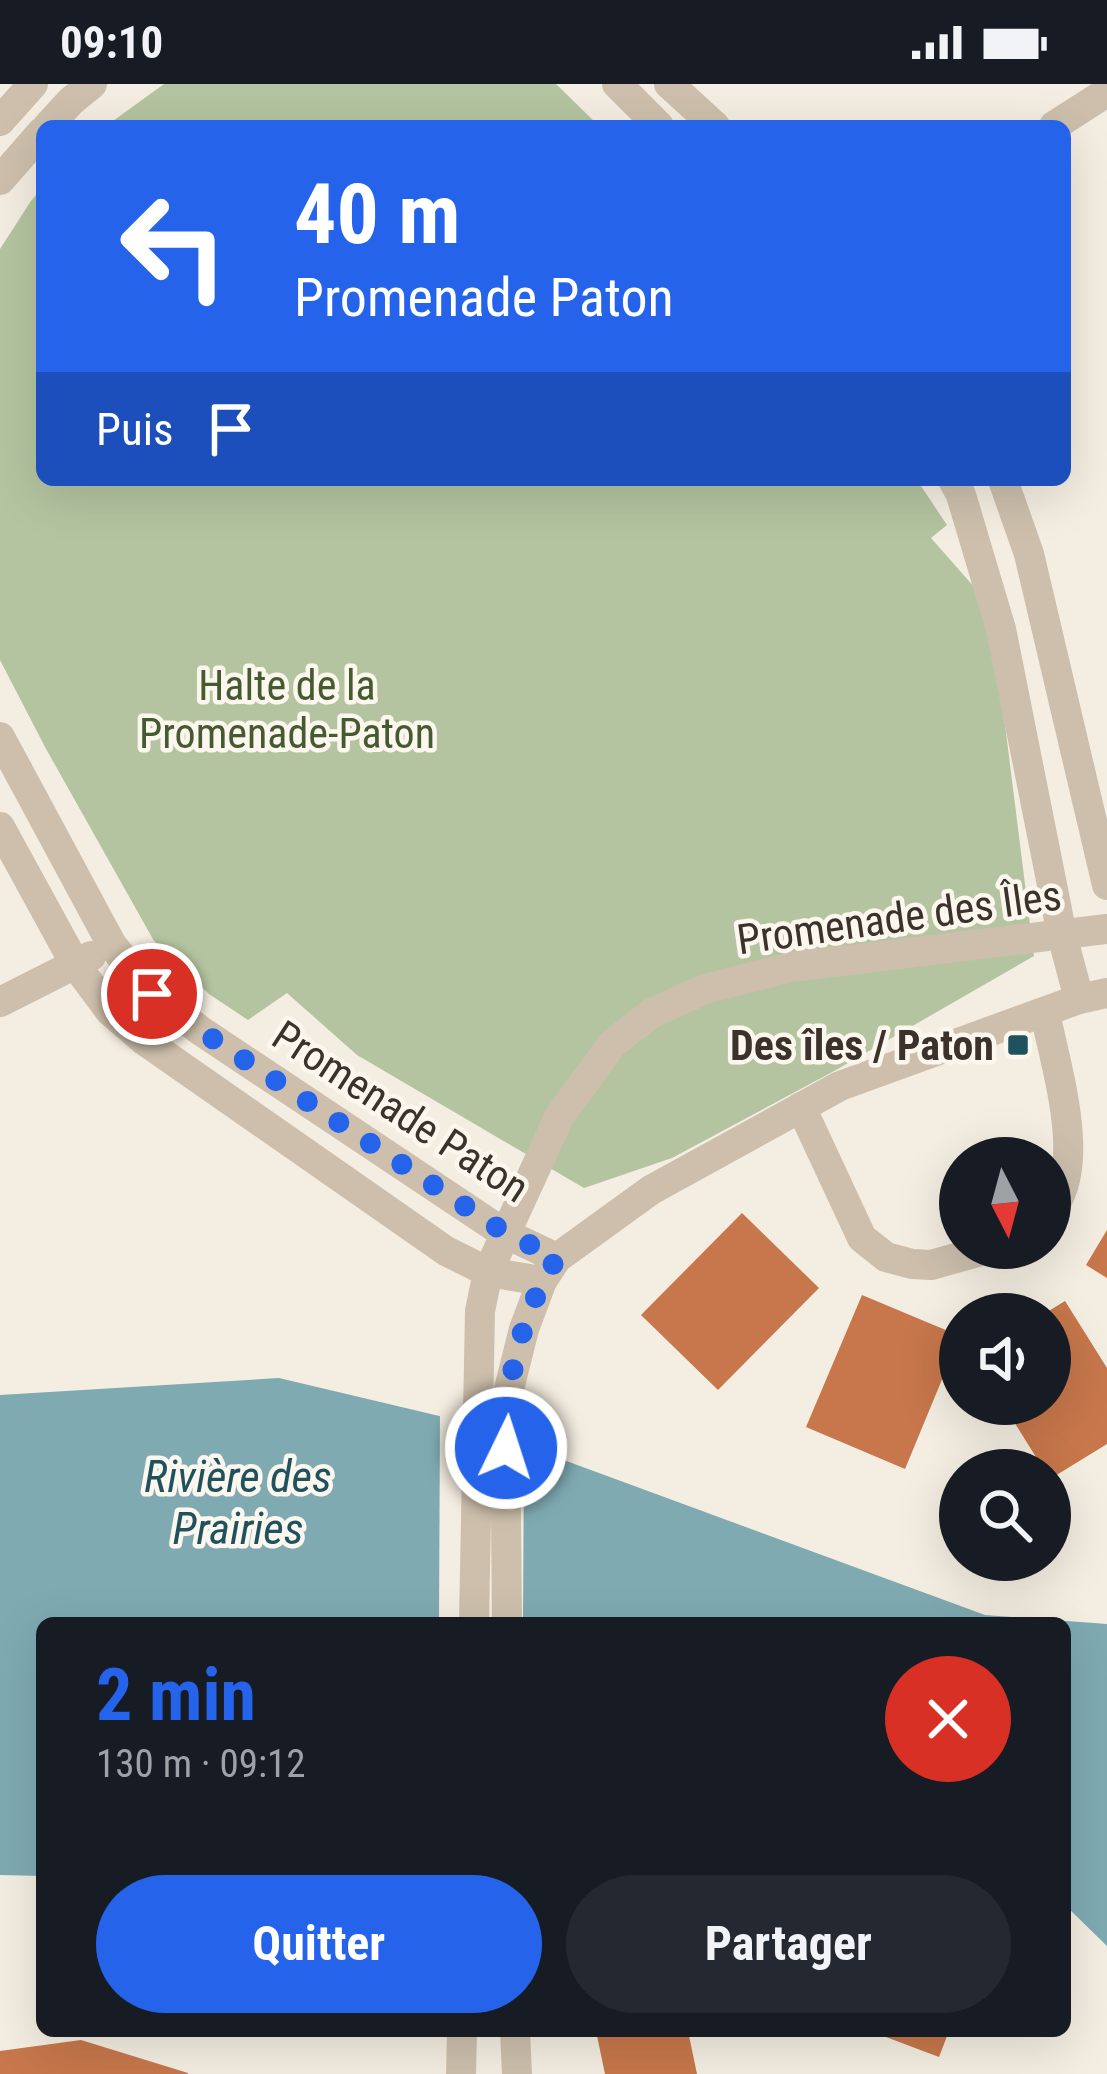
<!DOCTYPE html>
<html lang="fr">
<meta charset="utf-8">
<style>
body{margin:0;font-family:"Roboto Condensed",sans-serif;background:#242831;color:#f1f3f6;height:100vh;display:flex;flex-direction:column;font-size:45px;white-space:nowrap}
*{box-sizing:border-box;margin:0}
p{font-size:39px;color:#9ea1a6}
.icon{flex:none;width:66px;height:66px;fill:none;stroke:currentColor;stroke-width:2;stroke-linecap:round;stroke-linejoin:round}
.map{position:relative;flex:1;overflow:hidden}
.panel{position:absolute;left:36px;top:1533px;width:1035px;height:420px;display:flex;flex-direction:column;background:#171b24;border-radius:18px;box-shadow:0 12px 48px #0002}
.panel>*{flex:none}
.banner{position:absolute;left:36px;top:36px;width:1035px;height:366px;border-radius:18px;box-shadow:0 12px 48px #0002;background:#2563eb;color:#fff;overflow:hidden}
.needle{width:78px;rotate:174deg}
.controls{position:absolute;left:939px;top:1053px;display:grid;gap:24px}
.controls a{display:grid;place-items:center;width:132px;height:132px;border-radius:50%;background:#171b24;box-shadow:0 12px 48px #0002;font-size:60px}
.pin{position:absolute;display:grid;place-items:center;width:102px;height:102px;color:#fff;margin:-51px;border:6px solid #fff;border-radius:50%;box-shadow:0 3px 12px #0007}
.me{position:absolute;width:132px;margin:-66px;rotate:4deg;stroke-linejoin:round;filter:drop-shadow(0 0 9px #0008)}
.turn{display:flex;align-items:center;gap:42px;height:252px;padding:0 60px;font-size:54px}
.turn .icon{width:156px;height:156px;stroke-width:2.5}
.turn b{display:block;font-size:84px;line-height:102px}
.then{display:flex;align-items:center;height:114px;padding:0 60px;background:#0003;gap:24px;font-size:45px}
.round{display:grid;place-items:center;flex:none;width:126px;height:126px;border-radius:63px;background:#242831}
.headline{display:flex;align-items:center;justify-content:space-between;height:204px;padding:0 60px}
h1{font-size:72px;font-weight:700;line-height:90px;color:#2563eb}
.action{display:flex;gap:24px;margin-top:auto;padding:24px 60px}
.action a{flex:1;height:138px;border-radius:72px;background:#2563eb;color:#fff;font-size:48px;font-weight:700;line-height:138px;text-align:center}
.action a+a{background:#242831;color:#f1f3f6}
.status{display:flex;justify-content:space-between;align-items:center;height:84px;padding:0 60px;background:#171b24;direction:ltr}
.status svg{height:33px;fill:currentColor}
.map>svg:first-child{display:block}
.green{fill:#b4c4a0}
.water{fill:#7faab2}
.pier{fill:#f4ede1}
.building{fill:#c7774b}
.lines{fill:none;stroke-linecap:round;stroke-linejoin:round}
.minor{stroke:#cdbfac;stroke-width:30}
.route{stroke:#2563eb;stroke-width:21;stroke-dasharray:0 37.8}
.poi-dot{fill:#1f525d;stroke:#fbf6ee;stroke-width:4.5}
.labels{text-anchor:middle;stroke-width:9;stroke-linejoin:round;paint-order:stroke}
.park-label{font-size:42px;fill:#455a2e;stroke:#fbf6ee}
.street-label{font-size:42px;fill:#3b322b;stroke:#fbf6ee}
.poi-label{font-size:42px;font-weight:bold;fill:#3b322b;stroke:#fbf6ee;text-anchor:end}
.water-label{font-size:45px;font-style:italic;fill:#1f525d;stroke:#fbf6ee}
</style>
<div class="status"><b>09:10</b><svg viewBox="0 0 49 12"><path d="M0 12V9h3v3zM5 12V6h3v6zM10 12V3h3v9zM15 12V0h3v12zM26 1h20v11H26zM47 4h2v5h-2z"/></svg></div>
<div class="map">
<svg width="1107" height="1990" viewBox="0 0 1107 1990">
<rect width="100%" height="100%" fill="#f4ede1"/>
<!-- green -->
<g class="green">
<path d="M164 0H556L599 42H106Z"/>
<path d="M42 104V396H917L947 441 931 454 990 521 1034 872 836 986 672 1074 584 1104 357 971 287 909 248 936 209 910 154 857 45 663 0 576V165L31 117Z"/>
</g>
<!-- water -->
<path class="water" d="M279 1294 452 1335 985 1531 1107 1540V1862L1065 1821V1539H42V1792L0 1791V1311Z"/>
<!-- pier -->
<path class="pier" d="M440 1326 524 1356 523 1539H439Z"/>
<!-- building -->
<g class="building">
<path d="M742 1129 819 1204 718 1306 641 1231Z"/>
<path d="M1107 1146V1194L1086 1181Z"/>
<path d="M862 1211 960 1252 905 1385 806 1343Z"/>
<path d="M1065 1217 1107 1284V1360L1050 1395V1386H1044L1003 1320H1050V1230H1044Z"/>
<path d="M596 1947H688L697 1990H605Z"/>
<path d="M870 1947H949L939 1973Z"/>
<path d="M81 1956 188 1989V1990H0V1967Z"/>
</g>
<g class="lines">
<!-- minor -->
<g class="minor">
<path d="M617 0 659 42"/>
<path d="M669 0 715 42"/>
<path d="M0 37 33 0"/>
<path d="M48 42 71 17 92 0"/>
<path d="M1054 42 1107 8"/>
<path d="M0 96 42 48"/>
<path d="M953 396 961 411 1001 545 1062 851 1079 915"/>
<path d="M1003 396 1029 470 1107 801"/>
<path d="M0 653 112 861 152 910 201 947 504 1149 557 1174"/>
<path d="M0 743 75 880 110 927 145 957 446 1167 488 1188 542 1197"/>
<path d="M0 918 91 872"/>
<path d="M1045 928C1055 982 1089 1082 1050 1127"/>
<path d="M801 1023 862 1154 886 1173 912 1180 931 1181 992 1164"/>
<path d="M474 1539 480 1227 488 1188 559 1033 612 960 652 929 705 905 791 883 1107 845"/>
<path d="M507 1539 505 1321 524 1245 542 1197 557 1174 651 1106 840 1002 1079 915 1107 909"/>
<path d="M515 1947 517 1990"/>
<path d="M461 1990 462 1947"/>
</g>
</g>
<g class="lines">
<!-- route -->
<path class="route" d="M152 910 201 947 504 1148 557 1174C521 1229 505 1299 506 1364"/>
</g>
<!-- markers -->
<rect class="poi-dot" x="1006" y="949" width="24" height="24" rx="6"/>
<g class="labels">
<!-- park labels -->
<g class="park-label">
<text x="287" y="616">Halte de la<tspan x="287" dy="48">Promenade-Paton</tspan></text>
</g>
<!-- street labels -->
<g class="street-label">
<text transform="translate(899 833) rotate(-8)" y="15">Promenade des Îles</text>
<text transform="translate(401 1027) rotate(33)" y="15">Promenade Paton</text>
</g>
<!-- poi labels -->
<g class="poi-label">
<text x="994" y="976">Des îles / Paton</text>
</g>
<!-- water labels -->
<g class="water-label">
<text x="238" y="1408">Rivière des<tspan x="238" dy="52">Prairies</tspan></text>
</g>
</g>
</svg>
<div class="controls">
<a><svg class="needle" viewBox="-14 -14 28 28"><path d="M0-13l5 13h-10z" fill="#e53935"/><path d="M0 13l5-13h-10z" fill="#9ea1a6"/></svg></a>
<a><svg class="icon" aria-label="sound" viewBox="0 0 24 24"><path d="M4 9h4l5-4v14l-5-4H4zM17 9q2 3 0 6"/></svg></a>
<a><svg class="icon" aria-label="search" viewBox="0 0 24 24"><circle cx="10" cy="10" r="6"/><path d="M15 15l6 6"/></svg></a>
</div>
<div class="pin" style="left:152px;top:910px;background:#d93025"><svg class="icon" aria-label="arrive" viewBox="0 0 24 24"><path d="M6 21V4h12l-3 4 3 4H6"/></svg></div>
<svg class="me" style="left:506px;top:1364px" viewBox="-20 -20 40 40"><circle r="17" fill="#2563eb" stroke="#fff" stroke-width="3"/><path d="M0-11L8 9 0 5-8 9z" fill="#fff"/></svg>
<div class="banner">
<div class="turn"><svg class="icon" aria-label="left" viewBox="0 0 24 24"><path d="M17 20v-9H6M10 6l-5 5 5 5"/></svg><div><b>40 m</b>Promenade Paton</div></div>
<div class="then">Puis<svg class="icon" aria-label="arrive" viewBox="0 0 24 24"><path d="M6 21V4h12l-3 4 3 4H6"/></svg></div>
</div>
<section class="panel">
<div class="headline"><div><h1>2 min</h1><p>130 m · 09:12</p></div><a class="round" style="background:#d93025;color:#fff"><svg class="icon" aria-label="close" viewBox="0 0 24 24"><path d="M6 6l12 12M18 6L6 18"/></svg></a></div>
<div class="action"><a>Quitter</a><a>Partager</a></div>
</section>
</div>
